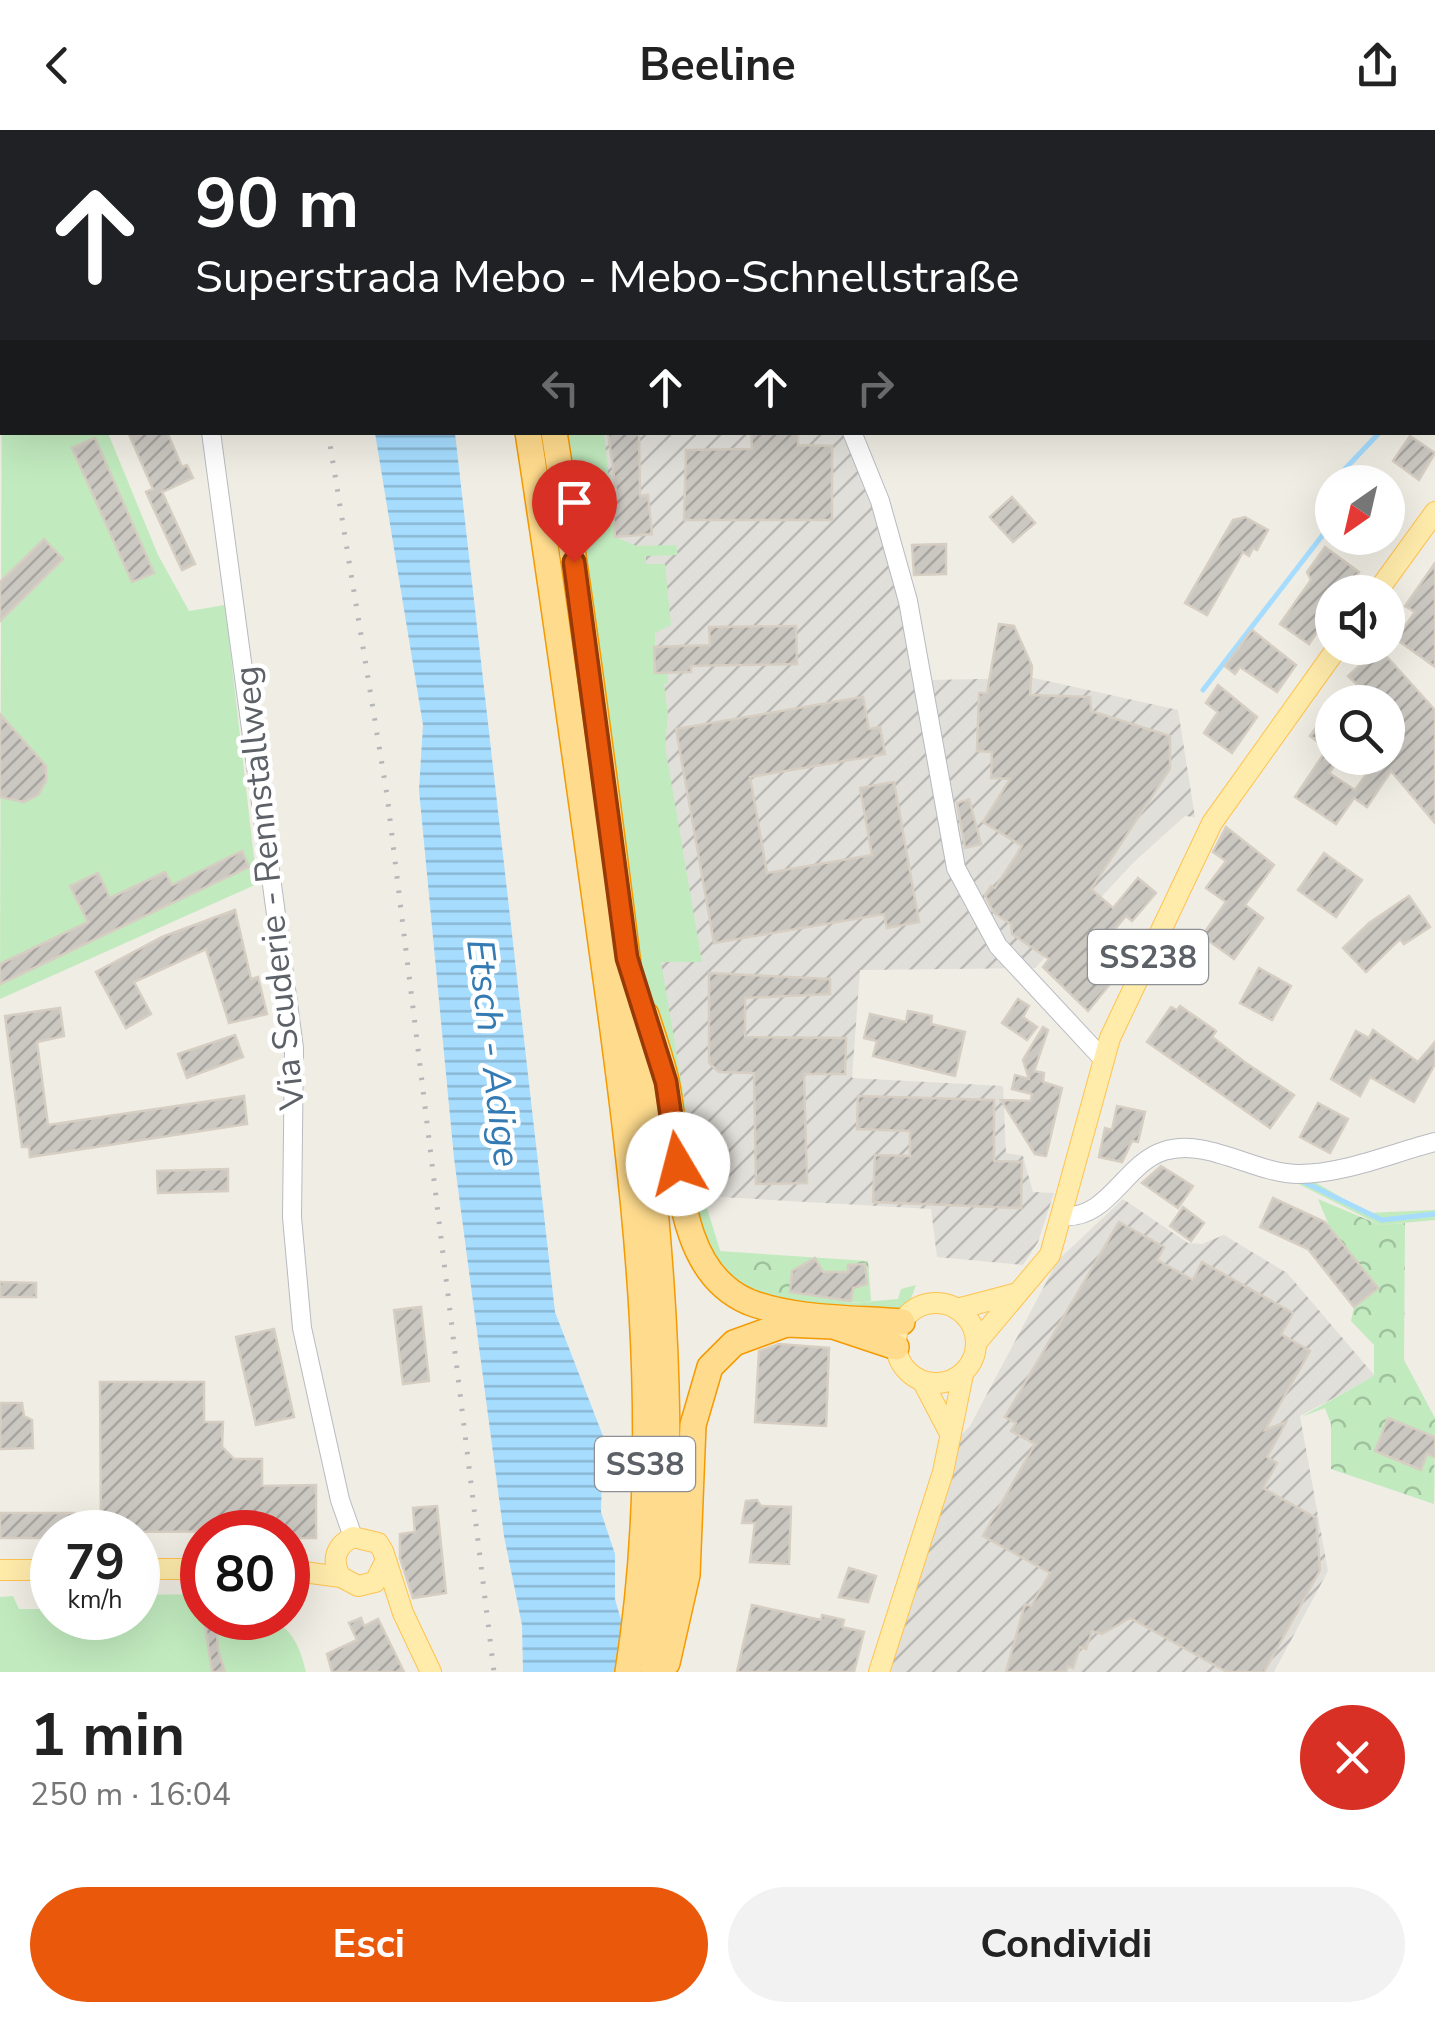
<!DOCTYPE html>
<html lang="it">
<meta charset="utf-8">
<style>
body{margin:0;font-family:"Nunito Sans",sans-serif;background:#f2f2f2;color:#222;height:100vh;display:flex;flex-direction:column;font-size:38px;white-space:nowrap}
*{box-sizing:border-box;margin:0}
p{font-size:32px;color:#767676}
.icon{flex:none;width:55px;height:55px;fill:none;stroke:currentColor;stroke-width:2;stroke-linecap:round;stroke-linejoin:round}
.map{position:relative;height:1542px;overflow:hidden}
.drawer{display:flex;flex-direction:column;background:#fff;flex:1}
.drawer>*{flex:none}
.hud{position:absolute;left:0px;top:0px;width:1435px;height:305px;box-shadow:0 10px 40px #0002;background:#202124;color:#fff;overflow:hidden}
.needle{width:65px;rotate:214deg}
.buttons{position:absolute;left:1315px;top:335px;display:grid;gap:20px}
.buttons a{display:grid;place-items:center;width:90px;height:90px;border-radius:50%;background:#fff;box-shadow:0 10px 40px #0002;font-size:50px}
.speed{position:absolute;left:30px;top:1380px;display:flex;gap:20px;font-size:50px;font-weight:700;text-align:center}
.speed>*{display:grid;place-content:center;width:130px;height:130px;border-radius:50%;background:#fff;box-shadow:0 10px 40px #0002;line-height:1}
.speed small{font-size:25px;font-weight:400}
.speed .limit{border:15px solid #d22;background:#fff;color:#111}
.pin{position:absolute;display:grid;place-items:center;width:85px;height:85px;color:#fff;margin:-102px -42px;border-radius:50% 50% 50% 0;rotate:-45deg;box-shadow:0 0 10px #0007}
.pin .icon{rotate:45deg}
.me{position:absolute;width:110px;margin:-55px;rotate:352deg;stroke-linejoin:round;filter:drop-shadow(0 0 8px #0008)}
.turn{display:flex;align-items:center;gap:35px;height:210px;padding:0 30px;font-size:45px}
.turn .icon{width:130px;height:130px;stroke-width:2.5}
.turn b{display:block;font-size:70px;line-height:85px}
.lanes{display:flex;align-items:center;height:95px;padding:0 30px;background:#0003;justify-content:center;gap:50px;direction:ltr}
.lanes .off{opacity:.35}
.round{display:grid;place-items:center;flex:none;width:105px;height:105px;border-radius:52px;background:#f2f2f2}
.overview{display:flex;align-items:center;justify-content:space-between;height:170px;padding:0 30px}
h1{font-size:60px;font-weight:700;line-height:75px}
.button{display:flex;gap:20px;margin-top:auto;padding:20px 30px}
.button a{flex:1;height:115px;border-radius:60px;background:#ea580c;color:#fff;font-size:40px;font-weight:700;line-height:115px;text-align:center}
.button a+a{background:#f2f2f2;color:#222}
header{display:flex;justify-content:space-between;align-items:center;height:130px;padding:0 30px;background:#fff;font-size:45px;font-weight:700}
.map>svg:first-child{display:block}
.industrial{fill:url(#industrial-furrows)}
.green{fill:#c1eabe}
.park{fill:url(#park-crowns)}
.water{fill:url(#water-rules)}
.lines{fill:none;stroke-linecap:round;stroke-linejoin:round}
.stream{stroke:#a6ddff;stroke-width:5}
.building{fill:url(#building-hatch);stroke:#d6cec2;stroke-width:2.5}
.minor-casing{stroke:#b7bbc0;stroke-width:20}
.major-casing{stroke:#ffc34f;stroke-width:22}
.highway-casing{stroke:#f59a00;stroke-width:28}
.minor{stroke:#fff;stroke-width:18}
.major{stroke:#ffecab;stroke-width:20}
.highway{stroke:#ffdb8d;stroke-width:25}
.rail{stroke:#b6b7b8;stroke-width:5;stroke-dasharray:2.5 12;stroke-linecap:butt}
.route-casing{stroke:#983908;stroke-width:25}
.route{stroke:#ea580c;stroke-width:18}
.labels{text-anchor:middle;stroke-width:9;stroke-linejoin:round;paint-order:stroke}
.shield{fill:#fff;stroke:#8d9095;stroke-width:2.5}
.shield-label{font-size:32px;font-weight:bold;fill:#5c6167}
.street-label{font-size:35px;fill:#5c6167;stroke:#fff}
.water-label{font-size:38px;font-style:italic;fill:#347ab3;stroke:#fff}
</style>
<header><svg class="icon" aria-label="back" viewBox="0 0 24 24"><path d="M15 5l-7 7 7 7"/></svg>Beeline<svg class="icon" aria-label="share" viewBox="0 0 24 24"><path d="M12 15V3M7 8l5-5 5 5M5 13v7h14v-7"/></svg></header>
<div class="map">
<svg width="1435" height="1542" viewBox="0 0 1435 1542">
<defs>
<pattern id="industrial-furrows" width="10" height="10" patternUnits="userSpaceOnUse" patternTransform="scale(2.5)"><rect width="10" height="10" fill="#e1dfd9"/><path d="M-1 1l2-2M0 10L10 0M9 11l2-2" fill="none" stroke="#bab8b4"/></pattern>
<pattern id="park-crowns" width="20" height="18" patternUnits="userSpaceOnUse" patternTransform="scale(2.5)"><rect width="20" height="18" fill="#c1eabe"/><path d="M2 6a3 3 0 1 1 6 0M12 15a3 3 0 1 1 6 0" fill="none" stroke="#a0c19e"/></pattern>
<pattern id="water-rules" width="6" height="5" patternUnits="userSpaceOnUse" patternTransform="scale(2.5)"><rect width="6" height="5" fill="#a6ddff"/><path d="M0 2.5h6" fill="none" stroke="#8ab7d2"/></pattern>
<pattern id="building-hatch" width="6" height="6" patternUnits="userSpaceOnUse" patternTransform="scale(2.5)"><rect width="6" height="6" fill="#cbc7c1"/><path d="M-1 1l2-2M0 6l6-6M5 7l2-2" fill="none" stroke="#a8a5a1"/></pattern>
</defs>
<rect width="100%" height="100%" fill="#f0ede4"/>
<!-- industrial -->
<g class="industrial">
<path d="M564 303H850L929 550 1034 548 1178 580 1195 687 1185 686 1134 732 1035 838 860 840 852 948 1003 956 1006 1023 1023 1026 1033 1062 1054 1063 1038 1112 1023 1135 937 1127 931 1079 684 1065Z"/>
<path d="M1123 1069 1188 1113 1202 1114 1224 1105 1287 1143 1375 1246 1300 1286 1328 1441 1274 1542H879L948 1318 970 1296 1058 1130Z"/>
</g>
<!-- green -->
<g class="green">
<path d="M2 134V302L108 303 158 425 189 481 225 475 257 754 0 869Z"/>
<path d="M564 303H604L615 407 637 416 676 415 678 425 646 426V434H665L671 495 655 503V542L668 543V553L664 554 668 584 665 616 702 832H661L698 1050 726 1139 750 1159 769 1164 852 1173 898 1169 901 1159 916 1155 910 1171 901 1179 801 1182 712 1142 627 828Z"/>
<path d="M1275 1042 1301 1044 1368 1083 1435 1080V1090L1380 1095Z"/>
<path d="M202 1464V1488C260 1488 291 1476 306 1542H0V1467L13 1466 19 1479H52V1488H138V1465Z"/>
</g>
<!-- park -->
<g class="park">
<path d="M1318 1069 1380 1095 1405 1093 1404 1230 1435 1288 1434 1374 1331 1339V1294L1325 1278 1301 1287 1374 1246V1215L1351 1191 1354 1177 1378 1158 1330 1098Z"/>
<path d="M719 1121 868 1131 871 1171C839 1175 758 1172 733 1149 726 1142 723 1131 719 1121Z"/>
</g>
<!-- water -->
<path class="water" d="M375 303H455L555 1182 603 1306 601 1382 615 1424V1469L636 1542H523L522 1495 504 1406 454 1028 419 660 423 595Z"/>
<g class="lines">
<!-- stream -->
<g class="stream">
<path d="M1432 194 1435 161"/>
<path d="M1343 352 1345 339 1380 302"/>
<path d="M1203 560 1332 393"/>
<path d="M1304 1052 1382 1090 1435 1084"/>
</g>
</g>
<!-- building -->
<g class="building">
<path d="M128 302H167L182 337 187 335 193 348 162 362 195 434 182 440 146 362 153 359Z"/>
<path d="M608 302H639L640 366 648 365 652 404 615 407 612 368H617Z"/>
<path d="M751 302H798V315L832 316V390H684L686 320 752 319Z"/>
<path d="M1410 306 1435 323 1419 350 1393 331Z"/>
<path d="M95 308 154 443 132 452 72 318Z"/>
<path d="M1012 367 1035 393 1013 412 990 387Z"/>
<path d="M1245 387 1268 400 1257 420 1253 418 1249 426 1243 422 1207 485 1185 473 1233 390Z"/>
<path d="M44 409 63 429 0 491V452Z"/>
<path d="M946 414V444L914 445 912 415Z"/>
<path d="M1325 417 1359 442 1344 462H1332V480L1309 514 1280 494 1311 450 1307 442Z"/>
<path d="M1435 433V537L1396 509 1415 482 1405 476Z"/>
<path d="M999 494 1014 496 1032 536 1030 565 1090 567 1091 581 1170 606V639L1091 759 1113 778 1138 748 1156 763 1132 791 1126 786 1090 828 1115 848 1088 881 1043 837 1049 829 1012 804 1011 794 994 783 985 765 991 756 995 758 1022 716 983 692 1010 649 991 648 992 622 977 621 979 563H987Z"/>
<path d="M796 496 797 534 691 536V542L655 543 654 517 710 515 709 497Z"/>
<path d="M1252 500 1296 535 1277 562 1240 537 1235 544 1225 536Z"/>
<path d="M1379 518 1435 580V693L1391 641 1367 677 1354 668 1336 694 1295 667 1327 619 1310 606 1332 575V628H1340L1329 643 1355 660 1378 628H1388V572H1375L1348 546Z"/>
<path d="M1218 555 1257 587 1232 623 1204 603 1218 582 1206 573Z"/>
<path d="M863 567 869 599 880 597 885 624 750 647 767 743 872 725 860 658 894 652 919 792 887 798 884 784 714 813 676 599Z"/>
<path d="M0 584 46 636V651L38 665 24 672 0 667Z"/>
<path d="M969 669 981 714 965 718 957 673Z"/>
<path d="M1226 697 1274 735 1245 775 1263 788 1234 829 1202 806 1226 772 1206 758 1226 731 1213 722Z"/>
<path d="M242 721 249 737 0 854V834L88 792 70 756 98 743 110 768 165 742 172 755Z"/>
<path d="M1324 723 1362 750 1336 787 1298 760Z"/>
<path d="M1409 766 1430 797 1404 814 1400 809 1366 842 1343 818 1369 793Z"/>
<path d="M235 780 251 849 258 847 267 884 229 893 206 819 134 852 151 884 126 898 96 842 162 807Z"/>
<path d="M1259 838 1291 856 1272 890 1240 873Z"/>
<path d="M709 843 830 849V864L745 868V907L846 908 845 944H804L807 1053 756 1054 754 943 719 942 709 933Z"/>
<path d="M1018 869 1029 876 1023 887 1037 897 1027 910 1002 893Z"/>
<path d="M1180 876 1216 901 1212 907 1246 933 1294 965 1270 998 1147 912 1171 877 1177 880Z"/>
<path d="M60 878 64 906 37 912 48 995 244 966 247 994 30 1027 29 1017H22L5 886Z"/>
<path d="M908 881 932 886 931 894 965 902 955 946 873 926 877 911 864 908 870 884 906 892Z"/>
<path d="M1043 897 1048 900 1034 941 1044 943 1043 952 1062 958 1046 1026 1035 1024 1001 970 1031 971 1032 964 1012 959 1015 945 1029 949 1023 930Z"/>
<path d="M1373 900 1418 932 1435 912V934L1414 972 1370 947 1360 966 1331 949 1356 901 1369 908Z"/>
<path d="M235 905 243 927 187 948 178 924Z"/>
<path d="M858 966 994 970V1031L1022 1032 1021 1078 873 1072 875 1025 910 1026V1001L857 999Z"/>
<path d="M1318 973 1348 989 1330 1023 1300 1007Z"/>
<path d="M1117 976 1145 982 1138 1012 1132 1011 1122 1032 1099 1027 1105 998 1112 1000Z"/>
<path d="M1161 1036 1193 1056 1178 1078 1142 1053Z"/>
<path d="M228 1039V1061L158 1063 157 1041Z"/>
<path d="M1273 1068 1325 1092 1378 1158 1354 1177 1308 1119 1260 1097Z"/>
<path d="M1183 1077 1204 1093 1191 1111 1170 1096Z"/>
<path d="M1119 1092 1164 1117 1157 1130 1193 1150 1202 1132 1293 1183 1281 1204 1310 1221 1265 1300 1286 1292 1267 1327 1277 1333 1263 1358 1316 1388 1320 1440 1264 1542H1227L1130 1488 1102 1504 1092 1501 1086 1519 1080 1517 1073 1538 1068 1536 1066 1542H1006L1025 1474 1031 1476 1050 1443 983 1406 1035 1314 1011 1301 1016 1293 1005 1287Z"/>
<path d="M815 1128 823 1142H848V1135L865 1134 867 1154 853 1158 851 1171 790 1162 792 1141Z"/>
<path d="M0 1152 36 1153V1167H0Z"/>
<path d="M421 1177 429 1251 403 1254 394 1180Z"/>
<path d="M274 1199 294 1287 256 1295 236 1207Z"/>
<path d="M779 1214 829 1218 826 1296 755 1292 759 1221Z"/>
<path d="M100 1252H204V1292H223L222 1317 234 1329H262V1356L316 1355V1408H288V1402L280 1401 101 1402Z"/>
<path d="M1 1273H22L24 1286 32 1290 33 1318 0 1319Z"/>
<path d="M1388 1288 1435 1307V1327L1427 1324 1421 1340 1375 1321Z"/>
<path d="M757 1370 761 1376 791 1377 789 1434 750 1432 755 1393H742L746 1371Z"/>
<path d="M437 1376 446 1463 413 1468 400 1428V1404L415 1402 413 1378Z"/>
<path d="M0 1383H74V1402H52V1408H0Z"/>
<path d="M849 1438 876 1446 868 1472 839 1467Z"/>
<path d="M752 1475 821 1490 822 1485 844 1490 842 1497 864 1502 854 1542H737Z"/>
<path d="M204 1488H216L218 1520 225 1542H212Z"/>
<path d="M361 1488 364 1496 378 1489 404 1542H332L327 1524 357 1510 349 1493Z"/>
</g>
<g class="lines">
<!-- minor casing -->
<g class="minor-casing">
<g id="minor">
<path d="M58 0 60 2"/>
<path d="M611 2V0"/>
<path d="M211 302 294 918 292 1087 302 1198 340 1370 353 1407"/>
<path d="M852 302 880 371 908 471 956 738 998 816 1103 929"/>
<path d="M1063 1086C1108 1090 1125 1033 1164 1021 1207 1007 1255 1044 1299 1044 1344 1044 1392 1023 1435 1012"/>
</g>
</g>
<!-- major casing -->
<g class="major-casing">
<g id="major">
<path d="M1377 462 1435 382"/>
<circle cx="936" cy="1213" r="40"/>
<path d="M957 1179 1018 1163"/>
<path d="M977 1212 1050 1125 1110 908 1212 693 1337 518"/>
<path d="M923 1252 948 1300"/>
<path d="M386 1430 375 1452 358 1456 341 1447C331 1431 335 1416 353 1407L378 1413 383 1421 403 1483 431 1542"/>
<path d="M138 1439H202"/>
<path d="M0 1440H52"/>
<path d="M288 1440 341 1447"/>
<path d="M879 1542 943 1342 963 1244"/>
</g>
</g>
<!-- highway casing -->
<g class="highway-casing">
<g id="highway">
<path d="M482 0V2"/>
<path d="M507 0 508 2"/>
<path d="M528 302C555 477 579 652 603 827 636 1063 666 1304 628 1542"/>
<path d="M554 302C582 477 605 651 627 827 656 1066 685 1301 653 1542"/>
<path d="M646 885C653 907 661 929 666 951 681 1021 670 1139 749 1172 795 1190 854 1188 902 1192"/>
<path d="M667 1533 687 1445 693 1295 710 1237 734 1213 786 1194 833 1196 896 1217"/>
</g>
</g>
<!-- minor -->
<use href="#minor" class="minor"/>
<!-- major -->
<use href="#major" class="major"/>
<!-- highway -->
<use href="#highway" class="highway"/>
<!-- rail -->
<g class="rail">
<path d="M282 0V2"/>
<path d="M328 302 387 665 494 1542"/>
</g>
</g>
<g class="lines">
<!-- route casing -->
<g class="route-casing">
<path id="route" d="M574 432 627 828 666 952 678 1034"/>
</g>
<!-- route -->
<use href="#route" class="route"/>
</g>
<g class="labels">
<!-- shield labels -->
<g class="shield">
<rect x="1088" y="800" width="120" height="54" rx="8"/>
<rect x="595" y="1307" width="100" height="54" rx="8"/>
</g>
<g class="shield-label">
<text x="1148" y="838">SS238</text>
<text x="645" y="1345">SS38</text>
</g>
<!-- street labels -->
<g class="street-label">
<text transform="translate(269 758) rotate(-96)" y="12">Via Scuderie - Rennstallweg</text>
</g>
<!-- water labels -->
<g class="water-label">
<text transform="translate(494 923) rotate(83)" y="13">Etsch - Adige</text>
</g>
</g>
</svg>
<div class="buttons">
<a><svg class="needle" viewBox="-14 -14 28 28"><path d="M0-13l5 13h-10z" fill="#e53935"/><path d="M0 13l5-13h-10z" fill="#767676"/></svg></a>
<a><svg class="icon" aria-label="sound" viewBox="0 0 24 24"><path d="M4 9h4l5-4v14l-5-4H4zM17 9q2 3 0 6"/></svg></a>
<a><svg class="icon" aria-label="search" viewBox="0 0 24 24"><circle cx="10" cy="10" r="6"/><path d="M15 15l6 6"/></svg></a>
</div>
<div class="speed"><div>79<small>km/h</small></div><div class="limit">80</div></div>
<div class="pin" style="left:574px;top:432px;background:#d93025"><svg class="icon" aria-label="arrive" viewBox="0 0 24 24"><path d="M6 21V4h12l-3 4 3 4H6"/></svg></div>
<svg class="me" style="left:678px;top:1034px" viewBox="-20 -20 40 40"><circle r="19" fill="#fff"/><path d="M0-13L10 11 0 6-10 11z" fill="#ea580c"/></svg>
<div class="hud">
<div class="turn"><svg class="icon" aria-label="ahead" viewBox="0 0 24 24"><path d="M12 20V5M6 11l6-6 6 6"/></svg><div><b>90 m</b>Superstrada Mebo - Mebo-Schnellstraße</div></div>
<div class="lanes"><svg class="icon off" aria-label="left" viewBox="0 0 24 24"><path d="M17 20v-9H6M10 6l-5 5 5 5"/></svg><svg class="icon" aria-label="ahead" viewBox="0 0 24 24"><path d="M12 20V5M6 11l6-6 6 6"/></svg><svg class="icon" aria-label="ahead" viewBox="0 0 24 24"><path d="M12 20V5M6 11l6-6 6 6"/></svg><svg class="icon off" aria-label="right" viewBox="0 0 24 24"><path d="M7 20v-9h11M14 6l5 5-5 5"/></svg></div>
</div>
</div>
<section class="drawer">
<div class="overview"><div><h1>1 min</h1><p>250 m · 16:04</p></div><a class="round" style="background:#d93025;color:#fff"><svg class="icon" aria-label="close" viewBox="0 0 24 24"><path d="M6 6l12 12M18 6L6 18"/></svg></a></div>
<div class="button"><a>Esci</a><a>Condividi</a></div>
</section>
